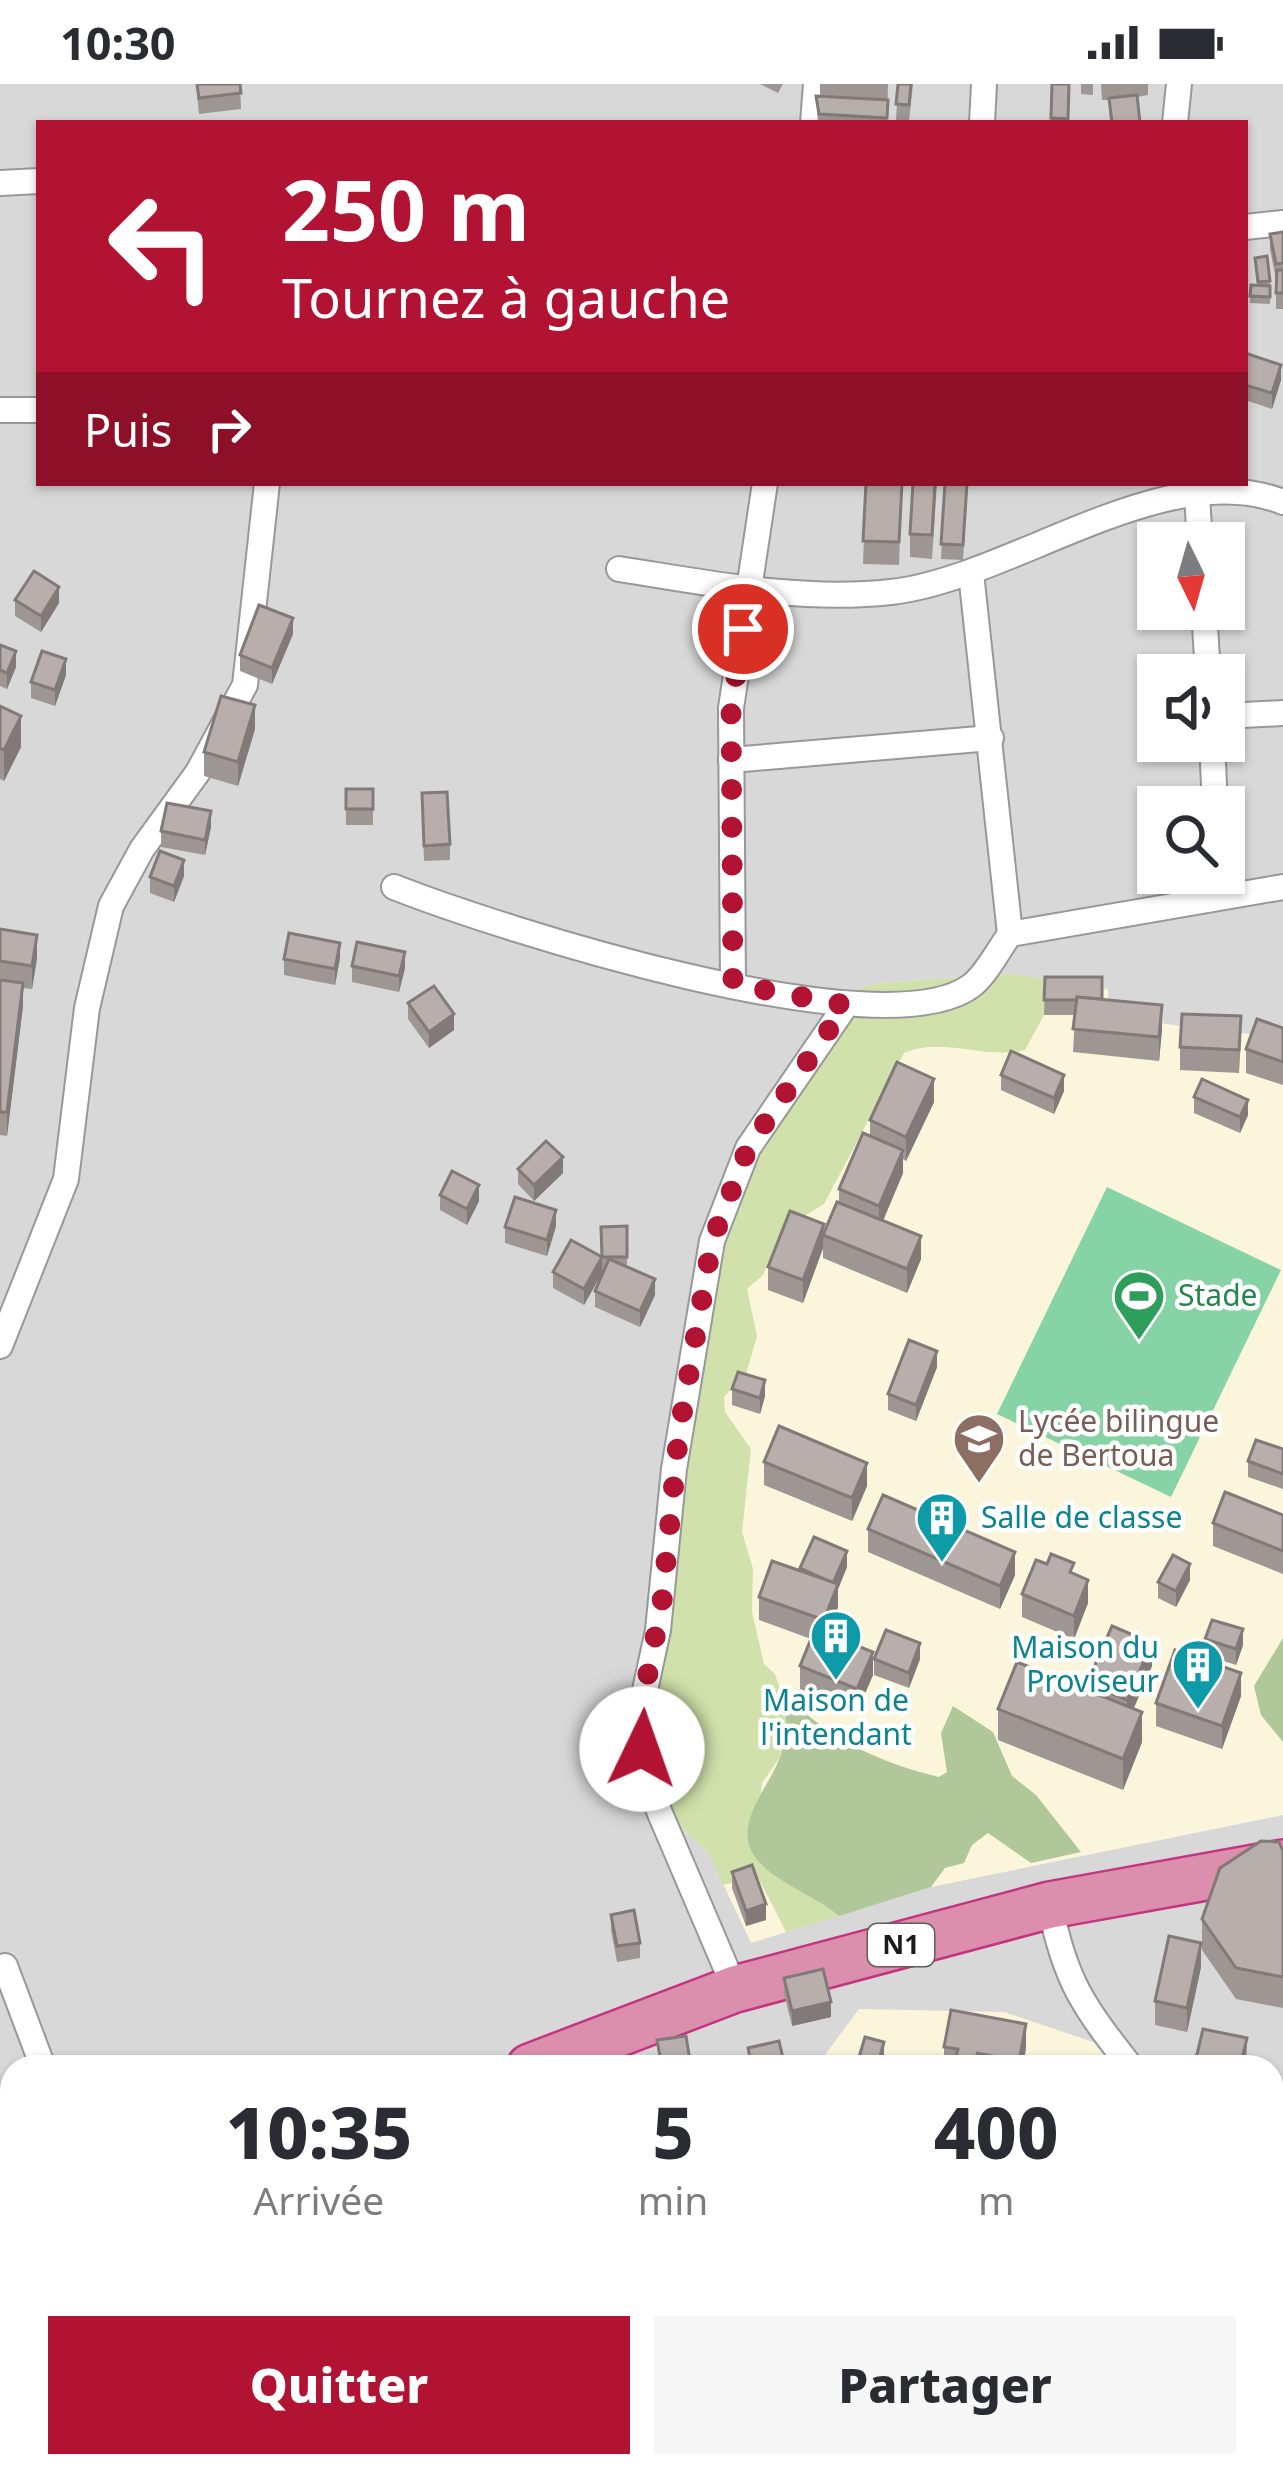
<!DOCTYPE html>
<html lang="fr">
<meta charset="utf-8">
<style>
body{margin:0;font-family:"Noto Sans",sans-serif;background:#f7f7f7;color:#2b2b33;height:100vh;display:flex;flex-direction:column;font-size:45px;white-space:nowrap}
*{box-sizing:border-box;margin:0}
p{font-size:39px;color:#7c7c81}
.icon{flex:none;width:66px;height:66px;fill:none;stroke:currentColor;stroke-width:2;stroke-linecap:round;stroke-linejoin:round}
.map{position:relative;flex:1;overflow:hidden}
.sheet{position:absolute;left:0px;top:1971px;width:1284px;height:423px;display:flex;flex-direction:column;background:#fff;border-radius:36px 36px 0 0;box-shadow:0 3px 9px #0004}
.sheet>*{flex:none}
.banner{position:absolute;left:36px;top:36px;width:1212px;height:366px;border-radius:0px;box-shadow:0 3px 9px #0004;background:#b21332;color:#fff;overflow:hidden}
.needle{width:78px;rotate:175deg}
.fabs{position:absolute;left:1137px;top:438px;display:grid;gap:24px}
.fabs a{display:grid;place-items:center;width:108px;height:108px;border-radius:0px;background:#fff;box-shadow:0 3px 9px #0004;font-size:60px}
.pin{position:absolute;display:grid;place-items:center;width:102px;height:102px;color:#fff;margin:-51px;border:6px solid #fff;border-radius:50%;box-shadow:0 3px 12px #0007}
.me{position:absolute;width:132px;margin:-66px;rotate:3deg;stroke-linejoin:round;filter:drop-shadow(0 0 9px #0008)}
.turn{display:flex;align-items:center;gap:42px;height:252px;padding:0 48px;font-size:54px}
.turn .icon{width:156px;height:156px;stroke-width:2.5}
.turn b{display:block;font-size:84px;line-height:102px}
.then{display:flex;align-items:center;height:114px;padding:0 48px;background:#0003;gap:24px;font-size:45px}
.eta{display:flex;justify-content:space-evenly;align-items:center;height:204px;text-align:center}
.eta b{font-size:72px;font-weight:800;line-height:84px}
.primary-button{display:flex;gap:24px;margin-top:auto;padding:24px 48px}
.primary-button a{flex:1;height:138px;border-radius:0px;background:#b21332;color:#fff;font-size:48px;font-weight:800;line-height:138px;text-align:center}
.primary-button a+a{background:#f7f7f7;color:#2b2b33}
.status{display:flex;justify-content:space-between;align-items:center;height:84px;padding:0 60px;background:#fff;direction:ltr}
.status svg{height:33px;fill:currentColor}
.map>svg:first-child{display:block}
.residential{fill:#d9d8d8;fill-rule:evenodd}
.education{fill:#fbf5db}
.grass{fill:#d0e1ab}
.forest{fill:#b0c79a}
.pitch{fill:#86d4a6}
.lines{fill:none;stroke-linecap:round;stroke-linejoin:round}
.street-casing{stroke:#989898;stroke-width:28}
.highway-casing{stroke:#c33481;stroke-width:50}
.path{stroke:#eb737e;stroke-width:3;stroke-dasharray:6 6;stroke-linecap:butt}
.street{stroke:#fff;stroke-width:24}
.highway{stroke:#dc8fad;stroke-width:45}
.wall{fill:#9e9693}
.shaded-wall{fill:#817a78}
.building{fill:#b8aeab;stroke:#817a78;stroke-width:3}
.route{stroke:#b21332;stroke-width:21;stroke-dasharray:0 37.8}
.labels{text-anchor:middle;stroke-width:9;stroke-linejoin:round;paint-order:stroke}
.shield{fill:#fff;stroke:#5f5f5f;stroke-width:3}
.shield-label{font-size:27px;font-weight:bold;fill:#1b1b1b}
.leisure-label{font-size:30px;fill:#27864d;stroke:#fff;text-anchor:start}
.education-label{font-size:30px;fill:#785e54;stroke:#fff;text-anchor:start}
.culture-label{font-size:30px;fill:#0d838f;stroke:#fff;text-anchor:start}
</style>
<div class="status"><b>10:30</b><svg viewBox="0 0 49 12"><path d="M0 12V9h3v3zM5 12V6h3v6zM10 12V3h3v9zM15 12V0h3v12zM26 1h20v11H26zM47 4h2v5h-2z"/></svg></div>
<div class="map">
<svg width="1283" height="2393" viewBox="0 0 1283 2393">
<rect width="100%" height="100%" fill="#ebe6e1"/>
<!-- residential -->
<path class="residential" d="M0 0H1283V2393H0ZM39 39H1245V399H39ZM1158 459H1224V525H1158ZM1158 591H1224V657H1158ZM1158 723H1224V789H1158ZM12 1983H1272V2382H12Z"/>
<!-- education -->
<g class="education">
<path d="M1011 890 1108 905 1109 933 1283 954V1731L931 1803 751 1859 708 1768 669 1733 682 1353 833 946 854 906 879 899Z"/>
<path d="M859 1925 1004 1928 1102 1961 1124 1983H816Z"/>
<path d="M872 2382H1152L1136 2393H921Z"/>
</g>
<!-- grass -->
<path class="grass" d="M1011 890 1108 905 1045 909 1044 931 1025 966C984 976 944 952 904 969L824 1120 783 1145 763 1191 747 1205 757 1252 746 1290 724 1313 725 1328 751 1365 742 1448 753 1485 752 1528 764 1580 775 1590 787 1624 780 1673 762 1699 754 1771 839 1832 786 1848 758 1793 723 1801 708 1768 669 1733 646 1663 716 1154 744 1077 854 906 879 899Z"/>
<!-- forest -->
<g class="forest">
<path d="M1283 1554V1658L1261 1631 1254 1602Z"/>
<path d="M797 1621C834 1658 888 1681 939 1693L947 1688 941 1649 953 1622 993 1648 1012 1692 1036 1711 1081 1768 1031 1779 988 1749 972 1761 964 1779 945 1784 931 1803 839 1832C815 1812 782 1801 761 1780 725 1744 771 1704 781 1670 785 1655 785 1638 787 1624Z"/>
</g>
<!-- pitch -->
<path class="pitch" d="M1107 1103 1281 1186 1171 1413 997 1330Z"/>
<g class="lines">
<!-- street casing -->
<g class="street-casing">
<g id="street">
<path d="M813 39 816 0"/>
<path d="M982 39 984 0"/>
<path d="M1175 39 1179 0"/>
<path d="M0 99 39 97"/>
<path d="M1245 143 1283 139"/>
<path d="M0 326H39"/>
<path d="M1197 412 1200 459"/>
<path d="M619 485C709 499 800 518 891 508 1010 495 1165 371 1283 418"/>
<path d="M971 489 1010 850"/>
<path d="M1204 525 1208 591"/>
<path d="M1224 632 1283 629"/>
<path d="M1212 657 1215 723"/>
<path d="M731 676 991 654"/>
<path d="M394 803C496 843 881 968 971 902 986 891 999 865 1010 850L1283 803"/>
<path d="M733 900 731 624 765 399"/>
<path d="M0 1262 66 1095 87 924 111 822 142 765 198 688 245 601 267 399"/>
<path d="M1050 1821C1065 1898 1084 1923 1131 1983"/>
<path d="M5 1882 43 1983"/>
<path d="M735 1905 659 1727 642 1665V1620L658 1546 674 1385 712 1157 748 1064 846 921"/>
<path d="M1272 2134 1283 2142"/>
<path d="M891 2382V2393"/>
</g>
</g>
<!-- highway casing -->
<g class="highway-casing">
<g id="highway">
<path d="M530 1983 735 1905 1050 1821 1283 1779"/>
<path d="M0 2153 12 2150"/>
</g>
</g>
<!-- path -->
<g class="path">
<path d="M1272 2211V2246"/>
<path d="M1224 2393 1228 2382"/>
</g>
<!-- street -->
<use href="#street" class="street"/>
<!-- highway -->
<use href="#highway" class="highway"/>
</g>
<!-- wall -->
<g class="wall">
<path d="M196 0H240L241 25 199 30Z"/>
<path d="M760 0H783L778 9Z"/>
<path d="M820 0H888L887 39H818L816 12H820Z"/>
<path d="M898 0H913L909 37 896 36Z"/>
<path d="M1052 0H1070L1068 39H1051Z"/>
<path d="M1081 0H1093V11L1081 10Z"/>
<path d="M1101 0H1148V11L1137 13 1140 39H1110L1109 16H1102Z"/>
<path d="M1283 148V225H1276V196L1270 165V150Z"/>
<path d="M1255 174 1270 197V220L1250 219 1251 201 1257 202Z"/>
<path d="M1245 269 1281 296 1272 325 1245 316Z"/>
<path d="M866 399H906L902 400 899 481 863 480Z"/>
<path d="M937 399 932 475 910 473V450Z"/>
<path d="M945 399H968L963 476 941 475Z"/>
<path d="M15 516 59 519 41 548 15 532Z"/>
<path d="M293 550 272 600 240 587V571Z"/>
<path d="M0 561 16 583 7 605 0 602Z"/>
<path d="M66 591 55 622 31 614V598Z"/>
<path d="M0 622 21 663 4 697 0 695Z"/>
<path d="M255 645 238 702 204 692V668Z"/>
<rect x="346" y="705" width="27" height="36"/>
<path d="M422 725 450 760V776L424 777Z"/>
<path d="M211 743 205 771 161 763V747Z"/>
<path d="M184 792 174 818 150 809V793Z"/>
<path d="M0 845 37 874 32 905 23 904V922L7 1052 0 1051Z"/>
<path d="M340 874 335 901 284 891V875Z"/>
<path d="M352 882 405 884 399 908 352 898Z"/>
<path d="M1045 893 1102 915 1162 945 1159 977 1073 968 1075 931H1044Z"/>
<path d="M408 919 454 946 429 964 408 935Z"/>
<path d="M1283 944V1001L1246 989V965Z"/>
<path d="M1241 956 1239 989 1180 986V963Z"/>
<path d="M1001 991 1064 1007 1054 1030 1001 1006Z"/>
<path d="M1194 1013 1248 1031 1240 1049 1194 1029Z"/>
<path d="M934 1018 906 1077 903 1075V1089L883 1137 921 1175 907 1209 823 1174V1164L803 1219 768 1206V1183L824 1150 839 1119V1105L870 1052V1036Z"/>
<path d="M518 1085 563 1089 534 1117 518 1100Z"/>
<path d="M440 1111 479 1117 467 1141 440 1126Z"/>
<path d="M556 1142 547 1172 505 1159V1143Z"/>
<path d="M627 1142V1183L655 1211 640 1243 595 1223V1207L602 1189 584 1221 553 1204V1188L602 1173Z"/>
<path d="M937 1283 916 1337 888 1326V1310Z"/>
<path d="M732 1305 765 1312 760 1330 732 1321Z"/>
<path d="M1283 1365V1405L1248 1393V1377Z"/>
<path d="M764 1378 867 1402 852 1437 764 1401Z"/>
<path d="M1283 1431V1490L1213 1462V1439Z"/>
<path d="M868 1445 1015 1491 1000 1525 868 1468Z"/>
<path d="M847 1483 838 1505V1523L828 1550 873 1591 857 1628 800 1605V1582L811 1555 759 1536V1513L800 1487V1484Z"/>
<path d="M1074 1490 1088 1519 1074 1555 1022 1533V1510Z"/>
<path d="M1190 1496 1176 1523 1158 1514V1498Z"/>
<path d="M1205 1555 1243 1561 1236 1581 1205 1571Z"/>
<path d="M874 1575H920L909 1604 874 1591Z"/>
<path d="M1152 1582 1134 1624 1142 1658 1123 1706 998 1656V1625L1087 1606V1599Z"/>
<path d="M1241 1612 1222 1665 1156 1642V1619Z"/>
<path d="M1283 1767V1924L1236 1915 1202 1866V1835Z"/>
<path d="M732 1788 766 1836 746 1842 732 1804Z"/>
<path d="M611 1831 640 1859V1874L617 1878 611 1846Z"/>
<path d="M1201 1883 1187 1948 1155 1941V1917Z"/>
<path d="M784 1894 831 1933 792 1942 784 1909Z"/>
<path d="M944 1963H1026L1023 1983H944Z"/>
</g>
<!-- shaded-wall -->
<g class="shaded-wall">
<path d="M1281 281V296L1272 325V309Z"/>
<path d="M59 503V519L41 548V532Z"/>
<path d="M293 534V550L272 600V584Z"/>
<path d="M16 567V583L7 605V589Z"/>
<path d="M66 575V591L55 622V606Z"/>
<path d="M255 621V645L238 702V678Z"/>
<path d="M21 632V663L4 697V666Z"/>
<path d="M211 727V743L205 771V756Z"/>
<path d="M184 776V792L174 818V802Z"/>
<path d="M37 851V874L32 905V882Z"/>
<path d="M340 859V874L335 901V885Z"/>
<path d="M405 868V884L399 908V892Z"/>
<path d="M23 899V922L7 1052V1028Z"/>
<path d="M1162 921V945L1159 977V953Z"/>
<path d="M454 930V946L429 964V948Z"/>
<path d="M1064 991V1007L1054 1030V1014Z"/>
<path d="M934 995V1018L906 1077V1053Z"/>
<path d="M1248 1016V1031L1240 1049V1033Z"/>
<path d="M903 1066V1089L879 1146V1122Z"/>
<path d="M563 1073V1089L534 1117V1101Z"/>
<path d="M479 1101V1117L467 1141V1125Z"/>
<path d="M556 1126V1142L547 1172V1156Z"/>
<path d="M824 1140 823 1164 803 1219V1196Z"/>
<path d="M921 1152V1175L907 1209V1185Z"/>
<path d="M602 1173V1189L584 1221V1205Z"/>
<path d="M655 1195V1211L640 1243V1227Z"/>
<path d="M937 1267V1283L916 1337V1321Z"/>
<path d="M765 1296V1312L760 1330V1314Z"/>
<path d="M867 1379V1402L852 1437V1414Z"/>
<path d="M847 1467V1483L838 1505V1523L824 1560V1536L833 1499Z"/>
<path d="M1015 1468V1491L1000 1525V1502Z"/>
<path d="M1190 1480V1496L1176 1523V1507Z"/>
<path d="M1088 1496V1519L1074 1555V1532Z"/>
<path d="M1243 1545V1561L1236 1581V1565Z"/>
<path d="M920 1559V1575L909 1604V1589Z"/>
<path d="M1152 1559V1582L1127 1639V1616Z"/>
<path d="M873 1568V1591L857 1628V1605Z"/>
<path d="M1241 1589V1612L1222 1665V1642Z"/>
<path d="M1142 1628V1658L1123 1706V1675Z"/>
<path d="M766 1820V1836L746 1842V1827Z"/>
<path d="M1201 1859V1883L1187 1948V1924Z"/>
<path d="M831 1918V1933L792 1942V1927Z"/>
<path d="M1026 1940V1963L1023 1983H1019Z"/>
<path d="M1247 1954 1246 1983H1240Z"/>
<path d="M884 1958V1974L881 1983H877Z"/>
</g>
<!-- building -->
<g class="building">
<path d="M197 0H240L241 9 199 14Z"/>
<path d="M898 0H911L909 21 896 20Z"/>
<path d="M1052 0H1069L1068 35 1051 34Z"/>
<path d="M1137 11 1140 39H1112L1109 14Z"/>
<path d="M816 12 888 16 887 34 819 30Z"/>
<path d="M1283 148V179L1276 180 1270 150Z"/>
<path d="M1267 172 1270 197 1258 198 1255 174Z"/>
<path d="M1277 186H1283V209H1276Z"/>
<path d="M1251 201 1270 202V213L1250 212Z"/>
<path d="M1245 269 1281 281 1272 309 1245 301Z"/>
<path d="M866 399H902L899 458 863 457Z"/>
<path d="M913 399H935L932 451 910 450Z"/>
<path d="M945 399H967L963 461 941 460Z"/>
<path d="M34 487 59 503 41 532 15 516Z"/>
<path d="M259 521 293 534 272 584 240 571Z"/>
<path d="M0 561 16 567 7 589 0 586Z"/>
<path d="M42 567 66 575 55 606 31 598Z"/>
<path d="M221 612 255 621 238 678 204 668Z"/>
<path d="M0 622 21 632 4 666 0 664Z"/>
<rect x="346" y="705" width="27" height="20"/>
<path d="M447 708 450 760 424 762 422 709Z"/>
<path d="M167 719 211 727 205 756 161 747Z"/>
<path d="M160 767 184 776 174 802 150 793Z"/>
<path d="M0 845 37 851 32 882 0 877Z"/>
<path d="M289 849 340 859 335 885 284 875Z"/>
<path d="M357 858 405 868 399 892 352 882Z"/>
<path d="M1045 893H1102V915L1077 913 1076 916H1044Z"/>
<path d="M0 896 23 899 7 1028H0Z"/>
<path d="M434 902 454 930 429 948 408 919Z"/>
<path d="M1077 913 1162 921 1159 953 1073 945Z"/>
<path d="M1182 930 1241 932 1239 966 1180 963Z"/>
<path d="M1257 935 1283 944V978L1246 965Z"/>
<path d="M1011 967 1064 991 1054 1014 1001 991Z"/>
<path d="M897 978 934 995 906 1053 870 1036Z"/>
<path d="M1202 995 1248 1016 1240 1033 1194 1013Z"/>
<path d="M863 1049 903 1066 879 1122 839 1105Z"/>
<path d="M546 1057 563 1073 534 1101 518 1085Z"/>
<path d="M452 1087 479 1101 467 1125 440 1111Z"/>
<path d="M515 1113 556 1126 547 1156 505 1143Z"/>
<path d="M837 1118 921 1152 907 1185 823 1151Z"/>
<path d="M790 1127 824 1140 803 1196 768 1183Z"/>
<path d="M627 1142V1173H602L601 1143Z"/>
<path d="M571 1156 602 1173 584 1205 553 1188Z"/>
<path d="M609 1175 655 1195 640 1227 595 1207Z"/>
<path d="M909 1256 937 1267 916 1321 888 1310Z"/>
<path d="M738 1288 765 1296 760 1314 732 1305Z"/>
<path d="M779 1342 867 1379 852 1414 764 1378Z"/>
<path d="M1256 1356 1283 1365V1390L1248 1377Z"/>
<path d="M1225 1408 1283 1431V1467L1213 1439Z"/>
<path d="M883 1411 1015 1468 1000 1502 868 1445Z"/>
<path d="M814 1453 847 1467 833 1499 800 1484Z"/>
<path d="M1051 1470 1074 1479 1070 1488 1088 1496 1074 1532 1022 1510 1036 1476 1047 1480Z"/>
<path d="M1173 1471 1190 1480 1176 1507 1158 1498Z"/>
<path d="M772 1477 838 1500 824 1536 759 1513Z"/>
<path d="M1212 1536 1243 1545 1236 1565 1205 1555Z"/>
<path d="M1112 1542 1152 1559 1127 1616 1087 1599Z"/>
<path d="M815 1545 873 1568 857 1605 800 1582Z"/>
<path d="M886 1546 920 1559 909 1589 874 1575Z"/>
<path d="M1175 1566 1241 1589 1222 1642 1156 1619Z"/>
<path d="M1017 1578 1142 1628 1123 1675 998 1625Z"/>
<path d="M1261 1757 1279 1758 1283 1767V1893L1236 1884 1202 1835 1220 1784Z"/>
<path d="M752 1781 766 1820 746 1827 732 1788Z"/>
<path d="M634 1826 640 1859 617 1862 611 1831Z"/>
<path d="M1169 1852 1201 1859 1187 1924 1155 1917Z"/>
<path d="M823 1885 831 1918 792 1927 784 1894Z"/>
<path d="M951 1926 1026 1940 1019 1977 976 1969 993 1975 991 1983H953L958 1965 944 1963Z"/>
<path d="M1203 1945 1247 1954 1240 1983H1194Z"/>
<path d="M686 1952 691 1983H662L657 1956Z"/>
<path d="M865 1953 884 1958 877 1983H856Z"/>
<path d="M779 1957 785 1983H752L748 1964Z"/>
</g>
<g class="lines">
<!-- route -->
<path class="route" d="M642 1665V1620L662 1518 679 1348 712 1157 748 1064 846 921 733 900 731 624 743 545"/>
</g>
<!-- icons -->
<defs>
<g id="stadium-pin" transform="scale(2.7)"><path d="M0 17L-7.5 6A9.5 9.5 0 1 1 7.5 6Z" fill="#2e9e5b" stroke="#fff"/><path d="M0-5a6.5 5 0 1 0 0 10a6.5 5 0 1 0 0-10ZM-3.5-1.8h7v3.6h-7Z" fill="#fff"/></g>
<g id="school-pin" transform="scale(2.7)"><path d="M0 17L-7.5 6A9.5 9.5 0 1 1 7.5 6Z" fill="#8d6e63" stroke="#fff"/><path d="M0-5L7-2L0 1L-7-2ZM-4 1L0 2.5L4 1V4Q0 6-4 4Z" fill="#fff"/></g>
<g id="building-pin" transform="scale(2.7)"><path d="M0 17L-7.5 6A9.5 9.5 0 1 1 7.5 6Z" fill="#0f9aa8" stroke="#fff"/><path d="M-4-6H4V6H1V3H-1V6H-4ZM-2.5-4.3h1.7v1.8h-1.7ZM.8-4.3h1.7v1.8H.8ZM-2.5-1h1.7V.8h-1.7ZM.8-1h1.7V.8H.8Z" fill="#fff"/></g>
</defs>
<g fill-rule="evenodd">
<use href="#stadium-pin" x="1139" y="1212"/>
<use href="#school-pin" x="979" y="1355"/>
<use href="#building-pin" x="942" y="1434"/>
<use href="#building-pin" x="836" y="1552"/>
<use href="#building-pin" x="1198" y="1581"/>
</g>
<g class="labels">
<!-- shield labels -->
<rect class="shield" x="868" y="1840" width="66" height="42" rx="9"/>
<g class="shield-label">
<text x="901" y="1870">N1</text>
</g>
<!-- leisure labels -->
<g class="leisure-label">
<text x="1178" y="1222">Stade</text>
</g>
<!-- education labels -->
<g class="education-label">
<text x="1018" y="1348">Lycée bilingue<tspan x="1018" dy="34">de Bertoua</tspan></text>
</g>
<!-- culture labels -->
<g class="culture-label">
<text x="981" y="1444">Salle de classe</text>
<text x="1159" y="1574" text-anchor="end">Maison du<tspan x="1159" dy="34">Proviseur</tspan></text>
<text x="836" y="1627" text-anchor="middle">Maison de<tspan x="836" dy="34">l'intendant</tspan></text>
</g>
</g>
</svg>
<div class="fabs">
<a><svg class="needle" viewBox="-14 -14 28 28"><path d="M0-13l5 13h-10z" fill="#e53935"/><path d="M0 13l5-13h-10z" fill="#7c7c81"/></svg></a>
<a><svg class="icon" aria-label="sound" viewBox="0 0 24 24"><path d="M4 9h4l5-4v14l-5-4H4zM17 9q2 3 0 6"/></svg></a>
<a><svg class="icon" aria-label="search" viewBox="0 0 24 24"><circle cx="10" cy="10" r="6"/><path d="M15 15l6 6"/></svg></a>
</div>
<div class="pin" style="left:743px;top:545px;background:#d93025"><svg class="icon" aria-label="arrive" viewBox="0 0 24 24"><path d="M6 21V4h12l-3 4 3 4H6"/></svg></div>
<svg class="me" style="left:642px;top:1665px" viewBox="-20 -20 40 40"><circle r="19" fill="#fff"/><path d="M0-13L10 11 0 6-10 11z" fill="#b21332"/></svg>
<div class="banner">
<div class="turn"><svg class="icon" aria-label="left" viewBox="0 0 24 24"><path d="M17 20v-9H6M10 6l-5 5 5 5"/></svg><div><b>250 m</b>Tournez à gauche</div></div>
<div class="then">Puis<svg class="icon" aria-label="right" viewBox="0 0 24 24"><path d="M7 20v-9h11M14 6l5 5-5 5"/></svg></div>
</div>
<section class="sheet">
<div class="eta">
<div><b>10:35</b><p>Arrivée</p></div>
<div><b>5</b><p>min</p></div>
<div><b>400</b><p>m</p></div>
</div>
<div class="primary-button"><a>Quitter</a><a>Partager</a></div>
</section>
</div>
